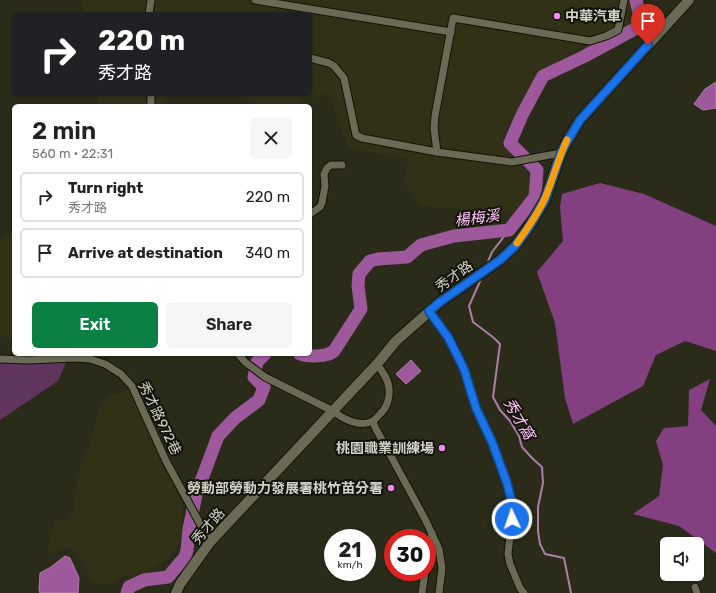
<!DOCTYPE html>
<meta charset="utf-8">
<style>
body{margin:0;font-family:Rubik,"Noto Sans TC",sans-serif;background:#f6f6f6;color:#222;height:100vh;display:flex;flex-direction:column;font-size:15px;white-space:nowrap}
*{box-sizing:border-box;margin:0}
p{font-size:13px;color:#767676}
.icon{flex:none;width:22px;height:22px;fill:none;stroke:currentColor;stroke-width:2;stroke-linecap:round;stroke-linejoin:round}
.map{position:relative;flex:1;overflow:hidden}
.panel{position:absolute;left:12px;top:104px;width:300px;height:252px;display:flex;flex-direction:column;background:#fff;border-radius:6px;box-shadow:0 1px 3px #0004}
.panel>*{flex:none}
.guide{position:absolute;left:12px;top:12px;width:300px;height:84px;border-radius:6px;box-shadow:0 1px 3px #0004;background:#202124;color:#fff;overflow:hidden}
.controls{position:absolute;left:660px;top:537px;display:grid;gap:8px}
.controls a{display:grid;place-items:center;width:44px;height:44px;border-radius:6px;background:#fff;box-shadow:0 1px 3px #0004;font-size:20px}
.speed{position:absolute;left:324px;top:529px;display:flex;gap:8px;font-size:20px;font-weight:700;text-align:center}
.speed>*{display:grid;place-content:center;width:52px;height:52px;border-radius:50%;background:#fff;box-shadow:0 1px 3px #0004;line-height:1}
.speed small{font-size:10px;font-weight:400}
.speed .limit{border:6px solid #d22;background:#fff;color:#111}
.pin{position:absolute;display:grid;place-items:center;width:34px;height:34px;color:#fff;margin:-41px -17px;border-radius:50% 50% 50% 0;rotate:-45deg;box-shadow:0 0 4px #0007}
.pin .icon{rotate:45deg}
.me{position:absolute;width:44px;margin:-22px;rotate:357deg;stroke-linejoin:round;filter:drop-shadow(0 0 3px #0008)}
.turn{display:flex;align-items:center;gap:14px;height:84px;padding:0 20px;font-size:18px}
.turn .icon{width:52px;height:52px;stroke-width:2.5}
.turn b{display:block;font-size:28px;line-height:34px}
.round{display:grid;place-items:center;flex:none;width:42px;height:42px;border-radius:6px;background:#f6f6f6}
.head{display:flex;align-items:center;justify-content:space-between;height:68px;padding:0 20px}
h1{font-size:24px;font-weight:600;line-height:30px}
.primary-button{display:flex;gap:8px;margin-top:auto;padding:8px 20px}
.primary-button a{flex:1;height:46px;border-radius:6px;background:#0b8043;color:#fff;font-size:16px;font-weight:600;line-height:46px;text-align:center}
.primary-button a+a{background:#f6f6f6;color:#222}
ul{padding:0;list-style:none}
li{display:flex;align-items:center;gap:12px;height:50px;margin:0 8px 6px;padding:0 12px;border:2px solid #e0e0e0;border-radius:6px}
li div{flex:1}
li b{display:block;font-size:15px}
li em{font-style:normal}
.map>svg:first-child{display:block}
.built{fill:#303117}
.green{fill:#5f355e}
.forest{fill:#824080}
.water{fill:#9d599b;stroke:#ad7ea8}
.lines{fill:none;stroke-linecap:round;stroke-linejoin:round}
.stream{stroke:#ad7ea8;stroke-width:2}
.river{stroke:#9d599b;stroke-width:13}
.street-casing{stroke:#131303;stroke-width:9}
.secondary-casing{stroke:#131303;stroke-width:12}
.street{stroke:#6a6a56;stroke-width:7}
.secondary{stroke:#6a6a56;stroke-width:10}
.route-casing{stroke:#114b97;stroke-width:10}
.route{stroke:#1a73e8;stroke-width:7}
.slow{stroke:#f59e0b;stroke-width:7}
.poi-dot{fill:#f489f0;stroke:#13130b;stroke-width:1.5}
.labels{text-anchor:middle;stroke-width:4;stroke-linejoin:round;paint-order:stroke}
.poi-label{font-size:14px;font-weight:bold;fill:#d2d3c7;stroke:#13130b;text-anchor:end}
.street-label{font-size:14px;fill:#d2d3c7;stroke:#13130b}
.water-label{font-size:15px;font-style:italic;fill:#fdc5fa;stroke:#13130b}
</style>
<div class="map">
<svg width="716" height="593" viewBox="0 0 716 593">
<rect width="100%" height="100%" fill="#2b2b19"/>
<!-- built -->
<g class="built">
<path d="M80 0H631L637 21 560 59 502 135 514 157 534 181 526 215 492 211 442 208 419 205 404 182 408 159 348 148 329 94 305 99 297 106H260L236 94H310V14H85Z"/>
<path d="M99 94H169L163 106H99Z"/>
<path d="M14 230V341L0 335V242Z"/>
<path d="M129 390 183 505 182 536 172 556 149 572 123 577 112 583 98 584 91 581 83 560 73 549 65 548 52 554 47 552 55 520 62 521 68 520 72 515 81 464 90 444 99 409 108 396Z"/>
</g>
<!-- green -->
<path class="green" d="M0 356 66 362 58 381 0 420Z"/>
<!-- forest -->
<g class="forest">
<path d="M600 183 644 194 716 226V351L685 341 656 355 643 386 573 424 565 398 555 323 537 272 563 241 560 207 562 194Z"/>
<path d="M710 379 701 410 716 426V553L679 526 633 514 659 496 663 465 656 441 664 428 688 426 689 390Z"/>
</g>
<!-- water -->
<g class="water">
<path d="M716 82V108L703 110 694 104 705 89Z"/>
<path d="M411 360 421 371 406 384 396 374Z"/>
<path d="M65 556 70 558 79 578 78 593H40L39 590 40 573 51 567Z"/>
</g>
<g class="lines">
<!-- stream -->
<g class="stream">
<path d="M487 264 492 252 509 230"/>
<path d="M481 279 469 306 473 322 494 338 500 344 493 397 500 410 510 421 519 436 522 447 532 458 542 467 543 483 538 507V531L540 544 545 554 564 558 571 593"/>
</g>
<!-- river -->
<g class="river">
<path d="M300 354C308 357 327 357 334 351L361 309 358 286 359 274 370 261 378 259 407 257 421 245 454 236 509 230 535 197 537 170 510 143 522 115 543 76 585 56 642 25 636 0"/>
<path d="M127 593 129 587 144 580 168 577 185 557 187 550 189 529 196 495 218 436 235 418 259 400 264 387 254 377 257 362 265 354"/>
</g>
<!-- street casing -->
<g class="street-casing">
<g id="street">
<path d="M255 0 451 32"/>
<path d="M149 14 151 0"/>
<path d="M310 58 329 63 334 66 344 78 356 135 362 138 437 152 512 162 561 153"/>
<path d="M150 106 151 103V94"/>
<path d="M437 152 434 128 435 116 453 18 590 41 606 36 618 30 624 0"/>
<path d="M310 214 320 207 322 203 325 186 324 174 327 168 331 165H342"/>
<path d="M429 311 449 337 464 369 476 408 492 442 507 483 512 503V519L508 554 510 564 520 588 524 593"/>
<path d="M238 354 245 362 265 377 333 411C343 419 360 428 373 421 376 419 379 415 382 412 387 407 390 397 389 389 389 380 382 371 377 364"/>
<path d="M0 359 28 360 75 358 90 359 105 364 121 374 132 386 166 461 210 542"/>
<path d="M373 421 375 427 425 519 439 549 442 568 439 593"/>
<path d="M427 561 432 533"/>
<path d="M695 587 697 593"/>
<path d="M422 593 425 572"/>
</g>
</g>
<!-- secondary casing -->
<g class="secondary-casing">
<path id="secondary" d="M176 593 180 584 210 542 377 364 396 341 440 302 500 260 515 246 527 230 545 200 561 153 568 140 580 120 689 0"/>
</g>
<!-- street -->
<use href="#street" class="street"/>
<!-- secondary -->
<use href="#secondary" class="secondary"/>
</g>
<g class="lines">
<!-- route casing -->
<g class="route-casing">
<path id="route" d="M512 519V503L507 483 492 442 476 408 464 369 448 337 429 311 440 302 500 260 515 246 527 230 545 200 561 153 568 140 580 120 648 45"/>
</g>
<!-- route -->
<use href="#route" class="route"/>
<!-- slow -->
<path class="slow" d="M517 243C527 229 538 214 545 198 553 179 558 159 567 140"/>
</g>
<!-- markers -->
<g class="poi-dot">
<circle cx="557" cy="16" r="4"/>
<circle cx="442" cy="448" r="4"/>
<circle cx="391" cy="488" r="4"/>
</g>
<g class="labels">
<!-- poi labels -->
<g class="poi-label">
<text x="565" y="21" text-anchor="start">中華汽車</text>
<text x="434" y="453">桃園職業訓練場</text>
<text x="383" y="493">勞動部勞動力發展署桃竹苗分署</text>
</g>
<!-- street labels -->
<g class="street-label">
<text transform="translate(454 276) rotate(-35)" y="5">秀才路</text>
<text transform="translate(160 418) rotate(64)" y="5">秀才路972巷</text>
<text transform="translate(208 526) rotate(-49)" y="5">秀才路</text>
</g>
<!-- water labels -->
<g class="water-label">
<text transform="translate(477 218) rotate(-7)" y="5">楊梅溪</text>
<text transform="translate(519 419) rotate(59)" y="5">秀才窩</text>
</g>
</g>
</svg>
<div class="controls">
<a><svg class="icon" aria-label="sound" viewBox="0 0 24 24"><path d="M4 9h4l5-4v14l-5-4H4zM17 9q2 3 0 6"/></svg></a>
</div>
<div class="speed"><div>21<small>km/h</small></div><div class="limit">30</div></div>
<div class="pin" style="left:648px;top:45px;background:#d93025"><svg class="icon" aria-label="arrive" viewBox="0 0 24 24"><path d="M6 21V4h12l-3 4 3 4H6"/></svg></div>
<svg class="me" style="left:512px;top:519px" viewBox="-20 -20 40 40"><circle r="17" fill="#1a73e8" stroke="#fff" stroke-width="3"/><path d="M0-11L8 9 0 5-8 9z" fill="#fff"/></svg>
<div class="guide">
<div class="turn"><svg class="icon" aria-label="right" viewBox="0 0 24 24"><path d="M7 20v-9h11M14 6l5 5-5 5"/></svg><div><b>220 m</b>秀才路</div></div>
</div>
<section class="panel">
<div class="head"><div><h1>2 min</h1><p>560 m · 22:31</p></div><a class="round"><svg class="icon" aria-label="close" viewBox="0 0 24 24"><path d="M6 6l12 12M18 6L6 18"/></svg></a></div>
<ul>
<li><svg class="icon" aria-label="right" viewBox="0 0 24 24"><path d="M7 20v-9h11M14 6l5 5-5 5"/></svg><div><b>Turn right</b><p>秀才路</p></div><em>220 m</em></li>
<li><svg class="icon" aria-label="arrive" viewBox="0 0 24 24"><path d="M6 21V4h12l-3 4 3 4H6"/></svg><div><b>Arrive at destination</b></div><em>340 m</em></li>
</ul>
<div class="primary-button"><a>Exit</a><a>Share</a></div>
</section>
</div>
